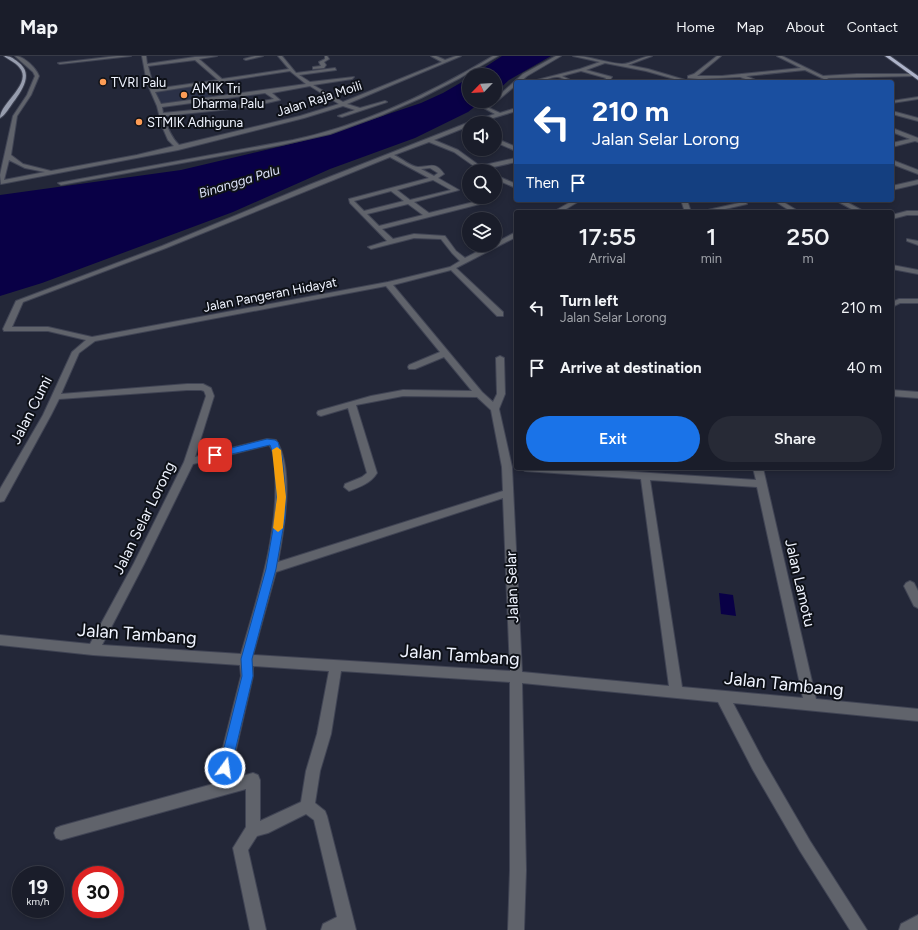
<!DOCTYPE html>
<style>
body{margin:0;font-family:Figtree,sans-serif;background:#272a36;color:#f1f3f6;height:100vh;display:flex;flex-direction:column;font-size:15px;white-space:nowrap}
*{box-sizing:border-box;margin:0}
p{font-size:13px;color:#9fa2a8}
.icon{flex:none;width:22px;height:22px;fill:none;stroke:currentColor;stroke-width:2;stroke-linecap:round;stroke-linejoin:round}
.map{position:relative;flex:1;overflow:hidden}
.sheet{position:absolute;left:514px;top:154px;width:380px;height:260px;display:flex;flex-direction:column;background:#1a1d2a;border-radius:4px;box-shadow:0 2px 6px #0003,0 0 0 1px #383b47}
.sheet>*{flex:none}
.guide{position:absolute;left:514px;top:24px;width:380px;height:122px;border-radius:4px;box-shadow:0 2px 6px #0003,0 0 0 1px #383b47;background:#1a4fa0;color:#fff;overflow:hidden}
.needle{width:26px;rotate:245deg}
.buttons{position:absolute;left:462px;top:12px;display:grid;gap:8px}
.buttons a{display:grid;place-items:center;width:40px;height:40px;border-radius:50%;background:#1a1d2a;box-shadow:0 2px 6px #0003,0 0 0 1px #383b47;font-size:20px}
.speed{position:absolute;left:12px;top:810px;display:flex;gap:8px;font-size:20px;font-weight:700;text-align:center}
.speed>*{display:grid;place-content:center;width:52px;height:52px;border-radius:50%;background:#1a1d2a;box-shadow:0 2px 6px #0003,0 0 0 1px #383b47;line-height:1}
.speed small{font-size:10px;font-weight:400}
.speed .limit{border:6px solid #d22;background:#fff;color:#111}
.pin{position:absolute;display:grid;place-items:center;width:34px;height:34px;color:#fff;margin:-17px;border-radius:8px;box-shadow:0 2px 6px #0006}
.me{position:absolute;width:44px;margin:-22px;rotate:14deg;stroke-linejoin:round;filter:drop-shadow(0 0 3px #0008)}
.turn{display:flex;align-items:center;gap:14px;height:84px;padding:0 12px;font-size:18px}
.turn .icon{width:52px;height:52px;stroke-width:2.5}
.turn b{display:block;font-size:28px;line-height:34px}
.then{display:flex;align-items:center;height:38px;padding:0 12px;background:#0003;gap:8px;font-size:15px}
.eta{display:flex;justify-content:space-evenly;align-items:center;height:68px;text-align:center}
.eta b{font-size:24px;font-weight:600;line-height:28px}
.action{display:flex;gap:8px;margin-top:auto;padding:8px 12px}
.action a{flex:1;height:46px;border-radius:24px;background:#1a73e8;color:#fff;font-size:16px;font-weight:600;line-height:46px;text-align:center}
.action a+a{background:#272a36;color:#f1f3f6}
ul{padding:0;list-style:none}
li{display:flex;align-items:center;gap:12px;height:60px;padding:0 12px}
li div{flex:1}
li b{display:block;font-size:15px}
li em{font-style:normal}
header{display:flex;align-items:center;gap:24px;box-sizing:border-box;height:56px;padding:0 20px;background:#1a1d2a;border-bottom:1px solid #383b47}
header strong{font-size:19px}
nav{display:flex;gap:22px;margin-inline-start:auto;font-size:14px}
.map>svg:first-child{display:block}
.built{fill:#2b3147}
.water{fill:#090046}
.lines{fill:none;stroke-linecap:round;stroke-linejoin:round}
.minor-casing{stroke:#404454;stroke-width:2}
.major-casing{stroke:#404454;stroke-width:2}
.highway-casing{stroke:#404454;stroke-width:2}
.minor{fill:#60636b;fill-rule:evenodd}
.major{fill:#979dae;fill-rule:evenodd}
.highway{fill:#adb3c9;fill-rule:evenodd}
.route{fill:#1a73e8;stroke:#114b97}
.slow{fill:#f59e0b}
.poi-dot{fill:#fd9c55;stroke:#0e1118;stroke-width:1.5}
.labels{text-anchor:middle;stroke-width:4;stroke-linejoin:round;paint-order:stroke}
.far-poi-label{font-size:13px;fill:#f0f4ff;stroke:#0e1118;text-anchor:start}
.far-street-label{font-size:13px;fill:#f0f4ff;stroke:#0e1118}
.far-water-label{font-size:13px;font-style:italic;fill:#dbe1f7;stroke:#0e1118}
.street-label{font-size:15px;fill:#f0f4ff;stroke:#0e1118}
.near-street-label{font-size:18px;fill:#f0f4ff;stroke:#0e1118}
</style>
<header>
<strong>Map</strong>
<nav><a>Home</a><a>Map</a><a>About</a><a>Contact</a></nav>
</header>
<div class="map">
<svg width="918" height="874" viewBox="0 0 918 874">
<rect width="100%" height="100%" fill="#232738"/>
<!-- built -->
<path class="built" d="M198 28 215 42 163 49 155 36Z"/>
<!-- water -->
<g class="water">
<path d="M502 0H551L509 24 495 37V19H473Z"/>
<path d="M469 22V45H482L468 56 415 82 330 113 233 156 42 227 0 240V139L181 114 303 85 335 76 421 47 443 37Z"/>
<path d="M719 537 733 539 736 560 721 558Z"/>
</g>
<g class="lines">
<!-- minor casing -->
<g class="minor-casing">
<g id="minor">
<path d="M15 0C24 0 36 12 39 20L31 39 17 60 11 99 23 108 51 115 137 99 174 90 168 84 162 70 157 50 147 27 142 0H146L147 8 195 1 217 0 199 3 222 23 289 13 278 0H282L296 17 335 12 336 14 299 19 310 26 354 21 352 23 313 29 343 46 442 6 431 0H436L445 4 456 0H461L347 48 360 52 385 45 387 46 342 61 338 60 355 54 343 50 304 62 178 94 1 128 0 119 13 60 27 39 35 20 33 16ZM195 4 218 24 154 33 148 10ZM290 15 306 28 161 48 155 36ZM310 30 339 48 300 60 179 89C171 81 167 71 164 60L249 51 280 44 272 37ZM265 37 274 43 234 50 163 57 162 51ZM9 104 25 112 45 116 4 124Z"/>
<path d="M117 0H131L60 8 58 7Z"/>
<path d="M255 0H263L246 4 244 3Z"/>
<path d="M325 0H327L329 3 324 6 326 9 324 12 313 13V11L321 10 319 6 325 3Z"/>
<path d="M493 0H498L460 22 421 42 382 59 330 78 281 89 61 129 58 127 293 84C364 69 431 37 493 0Z"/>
<path d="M556 0H561L527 20 520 26H516V29L489 52 500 57 516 52V55L477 67H469V70L434 84 458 94 480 110 516 102V106L485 113 488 115H481L454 96 429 86 394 99C401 102 411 111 418 111 430 111 435 105 444 118L438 122 459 134 414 146 429 157 478 145 480 146V148L382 173 393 183 414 178 445 180 456 195 465 202 490 189H495V187L516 176V181L456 212 503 256V260H497L451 214 393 229 482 336 493 346 497 338 496 302 500 300 504 302 505 338 499 353 512 411 522 616 669 630 641 423 525 415 520 412H575L756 424 753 412H763L816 643 918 653V665L733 647 763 704 810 785 867 874H850L800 795 753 714 718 646 522 627 526 814 524 874H508L510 814V626L341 615 331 678 320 715 315 747 325 755 327 760 356 874H321L323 868 337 861 314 764 306 758 268 777 257 780 248 794 266 874H250L233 792 246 771V733L61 784 56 782 54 777 56 772 61 770 253 717 258 719 260 724V765L301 746 306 715 317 678 329 615 253 610V620L232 711 230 716 225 718 220 716 218 711 241 620 240 609 93 599 0 589V579L90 588 134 507 184 406 206 340 204 335 201 334H187L59 343 51 359 4 445 0 446V433L43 359 72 296 86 284 48 275H4L3 273 16 245 162 190 309 129 467 67 495 58 484 52 492 45H495V43L523 18ZM390 101 429 122 349 143 350 147 387 185 368 191 371 193 414 182 441 183 452 197 460 205 450 211 388 226 92 281 48 271H12L23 246 166 192ZM430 112 438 117 434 120 421 113ZM433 124 451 134 410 144 397 134ZM391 135 404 145 364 155 354 145ZM408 148 423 159 379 170 367 158ZM386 230 440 296 409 309 408 311 409 313H415L444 301 472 335 403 334 371 340 318 355 317 357 318 359 321 360 348 352 367 417 362 421 345 428 344 431 349 435C360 431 371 427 377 417L356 349 403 340 477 341 491 354 502 411 503 435 278 506C284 474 295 413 276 384L267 383 195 401 214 340 211 332 203 328H187L61 338 79 297 95 285ZM269 389C274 394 275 407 275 415 279 478 258 538 241 598L102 589 144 508 193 408ZM650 424 757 431 803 642 682 631ZM503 442 510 615 253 599 276 516Z"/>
<path d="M573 0C590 0 606 7 622 8 632 8 642 0 652 0L628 9 648 13 692 26H685L646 15 605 7 586 14 612 21 610 24 616 26 604 25 606 22 581 15 562 20 574 26C568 26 564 22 558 21 550 20 540 28 533 25L580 13 600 6Z"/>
<path d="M717 0H721L697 20H722L801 12 777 0H782L823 20 857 18H914L916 19 914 20 827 22 830 24 828 25 805 14 746 20 760 26H754L740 21 699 23 688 22V20L694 18Z"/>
<path d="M918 41V43L892 47V45Z"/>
<path d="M892 55 918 62V65L892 58Z"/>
<path d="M892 72 918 82V86L915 85 892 91V87L910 83 892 76Z"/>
<path d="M495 82 516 91V95L495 86Z"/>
<path d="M892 104 918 114V118L892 108Z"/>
<path d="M495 119 516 128V132L495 123Z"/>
<path d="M918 124V128L892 134V130Z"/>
<path d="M574 144H581L561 156H553Z"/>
<path d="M681 144H687L691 156H685Z"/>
<path d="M736 144H743L747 148 712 156H699L739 147Z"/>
<path d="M773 144H780L798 155 792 156Z"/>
<path d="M835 144H843L865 156H857Z"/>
<path d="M907 155H918V159H907L892 163V159Z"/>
<path d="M907 183 918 185V189L907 185Z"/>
<path d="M892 209 918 214V218L892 213Z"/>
<path d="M899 243H918V247H900L892 251V246Z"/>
<path d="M892 334 918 336V342L892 340Z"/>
<path d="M910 525 914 527 918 535V552L914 550 904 530 906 527Z"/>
<path d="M918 859V874H899L901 868Z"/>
</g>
</g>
<!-- major casing -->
<g class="major-casing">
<path id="major" d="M4 0C10 0 13 2 18 6 36 19 19 38 10 51 7 55 4 60 0 62 0 47 34 27 19 11 15 6 9 4 4 0Z"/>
</g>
<!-- highway casing -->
<g class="highway-casing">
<path id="highway" d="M885 0H890L918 20V24Z"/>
</g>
<!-- minor -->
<use href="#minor" class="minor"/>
<!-- major -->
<use href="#major" class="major"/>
<!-- highway -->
<use href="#highway" class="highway"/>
</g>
<!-- route -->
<path class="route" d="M267 383 275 384 278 386 282 400 286 441 285 462 276 513 252 603 253 620 231 712 230 716 225 718 221 716 219 712 242 620 241 603 266 513 275 462 277 441 274 400 270 389 215 402 211 399 212 397Z"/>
<!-- slow -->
<path class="slow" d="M277 391 281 394 286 441 283 472 278 476 273 472 277 441 272 394Z"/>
<!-- markers -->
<g class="poi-dot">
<circle cx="103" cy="26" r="4"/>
<circle cx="184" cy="39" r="4"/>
<circle cx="139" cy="66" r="4"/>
</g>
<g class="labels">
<!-- far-poi labels -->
<g class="far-poi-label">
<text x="111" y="31">TVRI Palu</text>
<text x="192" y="37">AMIK Tri<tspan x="192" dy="15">Dharma Palu</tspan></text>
<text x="147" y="71">STMIK Adhiguna</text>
</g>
<!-- far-street labels -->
<g class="far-street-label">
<text transform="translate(319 42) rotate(-18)" y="5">Jalan Raja Moili</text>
<text transform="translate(270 238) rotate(-11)" y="5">Jalan Pangeran Hidayat</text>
</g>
<!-- far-water labels -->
<g class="far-water-label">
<text transform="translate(239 125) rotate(-17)" y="5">Binangga Palu</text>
</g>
<!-- street labels -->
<g class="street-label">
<text transform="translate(31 354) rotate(-63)" y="5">Jalan Cumi</text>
<text transform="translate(144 462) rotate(-64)" y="5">Jalan Selar Lorong</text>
<text transform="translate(800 527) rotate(77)" y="5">Jalan Lamotu</text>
<text transform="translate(512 531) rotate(-92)" y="5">Jalan Selar</text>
</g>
<!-- near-street labels -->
<g class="near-street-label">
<text transform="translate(137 578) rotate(4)" y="6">Jalan Tambang</text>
<text transform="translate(460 599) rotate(4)" y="6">Jalan Tambang</text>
<text transform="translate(784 628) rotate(6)" y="6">Jalan Tambang</text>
</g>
</g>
</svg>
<div class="buttons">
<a><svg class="needle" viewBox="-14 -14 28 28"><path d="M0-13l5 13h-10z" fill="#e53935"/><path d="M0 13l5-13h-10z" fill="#9fa2a8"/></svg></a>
<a><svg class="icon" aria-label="sound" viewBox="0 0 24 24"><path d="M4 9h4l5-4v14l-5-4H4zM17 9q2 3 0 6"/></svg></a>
<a><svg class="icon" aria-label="search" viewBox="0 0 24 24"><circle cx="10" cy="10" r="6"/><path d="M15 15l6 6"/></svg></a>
<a><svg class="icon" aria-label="layers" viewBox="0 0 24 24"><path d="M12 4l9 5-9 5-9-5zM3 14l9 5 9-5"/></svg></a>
</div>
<div class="speed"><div>19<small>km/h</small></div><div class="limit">30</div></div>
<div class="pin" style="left:215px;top:399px;background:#d93025"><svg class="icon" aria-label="arrive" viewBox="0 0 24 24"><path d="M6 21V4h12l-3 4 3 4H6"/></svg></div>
<svg class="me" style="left:225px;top:712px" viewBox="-20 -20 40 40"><circle r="17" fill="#1a73e8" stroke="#fff" stroke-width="3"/><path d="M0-11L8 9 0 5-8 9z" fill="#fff"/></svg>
<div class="guide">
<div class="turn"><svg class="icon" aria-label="left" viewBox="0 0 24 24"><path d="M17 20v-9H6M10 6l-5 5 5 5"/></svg><div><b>210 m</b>Jalan Selar Lorong</div></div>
<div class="then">Then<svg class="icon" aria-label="arrive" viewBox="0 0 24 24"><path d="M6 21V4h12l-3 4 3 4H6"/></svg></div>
</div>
<section class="sheet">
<div class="eta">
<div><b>17:55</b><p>Arrival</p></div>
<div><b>1</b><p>min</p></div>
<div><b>250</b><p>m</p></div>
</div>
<ul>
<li><svg class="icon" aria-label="left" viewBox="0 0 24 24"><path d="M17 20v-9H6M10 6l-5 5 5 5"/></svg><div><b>Turn left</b><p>Jalan Selar Lorong</p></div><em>210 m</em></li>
<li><svg class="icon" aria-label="arrive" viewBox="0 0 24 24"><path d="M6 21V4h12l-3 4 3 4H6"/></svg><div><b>Arrive at destination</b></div><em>40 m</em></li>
</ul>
<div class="action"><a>Exit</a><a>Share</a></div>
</section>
</div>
